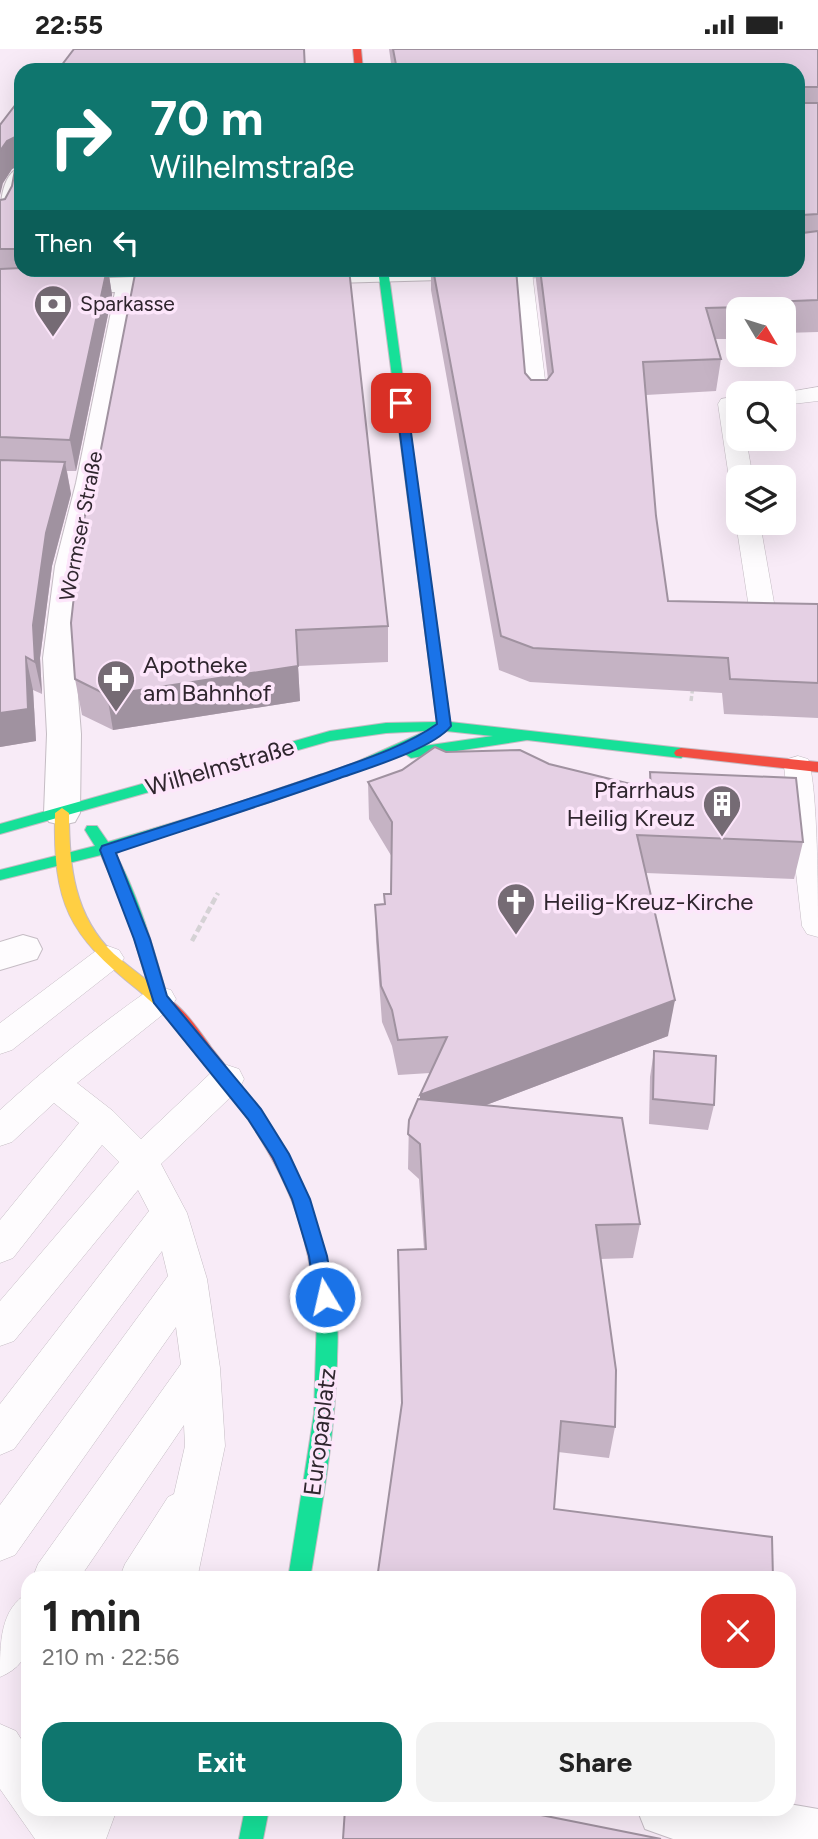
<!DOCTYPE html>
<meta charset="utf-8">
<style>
body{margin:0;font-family:Figtree,sans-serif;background:#f2f2f2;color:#222;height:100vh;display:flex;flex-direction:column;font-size:26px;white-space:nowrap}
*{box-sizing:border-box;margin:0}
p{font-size:23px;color:#767676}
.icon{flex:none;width:38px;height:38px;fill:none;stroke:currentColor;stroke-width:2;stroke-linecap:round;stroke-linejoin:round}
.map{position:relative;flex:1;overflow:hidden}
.drawer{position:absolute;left:21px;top:1522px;width:775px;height:245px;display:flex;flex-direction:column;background:#fff;border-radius:21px;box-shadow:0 7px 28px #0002}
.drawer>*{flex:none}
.top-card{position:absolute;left:14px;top:14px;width:791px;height:214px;border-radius:21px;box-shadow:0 7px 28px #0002;background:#0f766e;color:#fff;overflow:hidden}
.needle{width:46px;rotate:128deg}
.controls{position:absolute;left:726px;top:248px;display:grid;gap:14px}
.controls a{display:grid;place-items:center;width:70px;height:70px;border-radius:14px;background:#fff;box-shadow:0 7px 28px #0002;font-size:35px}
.pin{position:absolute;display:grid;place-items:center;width:60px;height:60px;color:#fff;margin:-30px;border-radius:14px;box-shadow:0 4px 10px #0006}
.me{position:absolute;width:77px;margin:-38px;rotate:351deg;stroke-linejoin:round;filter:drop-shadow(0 0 5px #0008)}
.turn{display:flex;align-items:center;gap:24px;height:147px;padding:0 21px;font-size:32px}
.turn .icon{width:91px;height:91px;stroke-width:2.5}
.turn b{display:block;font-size:49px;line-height:60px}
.then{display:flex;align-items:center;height:66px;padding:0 21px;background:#0003;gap:14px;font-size:26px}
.round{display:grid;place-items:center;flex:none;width:74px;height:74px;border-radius:21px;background:#f2f2f2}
.headline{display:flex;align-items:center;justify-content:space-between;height:119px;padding:0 21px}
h1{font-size:42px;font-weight:700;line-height:52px}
.button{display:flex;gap:14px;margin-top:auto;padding:14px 21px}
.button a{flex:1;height:80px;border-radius:21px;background:#0f766e;color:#fff;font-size:28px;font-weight:700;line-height:80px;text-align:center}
.button a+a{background:#f2f2f2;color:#222}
.status{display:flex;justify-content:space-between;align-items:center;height:49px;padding:0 35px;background:#fff;direction:ltr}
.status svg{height:19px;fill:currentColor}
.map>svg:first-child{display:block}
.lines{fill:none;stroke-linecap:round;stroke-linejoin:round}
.lane-casing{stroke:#c5bcc4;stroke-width:1}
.street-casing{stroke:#c5bcc4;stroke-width:2}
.fast-casing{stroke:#c5bcc4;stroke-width:2}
.slow-casing{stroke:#c5bcc4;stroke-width:2}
.jam-casing{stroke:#c5bcc4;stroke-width:2}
.path-far1{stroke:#d5d2d5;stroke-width:3.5;stroke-dasharray:5 2.5;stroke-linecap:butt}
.path{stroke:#d5d2d5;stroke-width:4.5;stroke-dasharray:7 3.5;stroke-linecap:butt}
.lane{fill:#fefcfe;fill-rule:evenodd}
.street{fill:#fefcfe;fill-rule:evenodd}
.fast{fill:#16e098;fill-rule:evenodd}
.slow{fill:#ffcf43;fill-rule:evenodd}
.jam{fill:#f24e42;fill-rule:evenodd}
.wall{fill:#c5b3c4}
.shaded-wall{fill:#a092a0}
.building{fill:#e5d0e4;stroke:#a092a0;stroke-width:2}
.route{fill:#1a73e8;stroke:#114b97;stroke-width:2}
.labels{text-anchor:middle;stroke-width:7;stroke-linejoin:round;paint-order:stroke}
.far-poi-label{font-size:21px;fill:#2f262e;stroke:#fde6fb;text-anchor:start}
.far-street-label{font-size:21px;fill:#2f262e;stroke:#fde6fb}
.poi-label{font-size:24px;fill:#2f262e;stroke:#fde6fb;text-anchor:start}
.street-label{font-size:24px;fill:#2f262e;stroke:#fde6fb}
</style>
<div class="status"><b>22:55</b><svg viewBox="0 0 49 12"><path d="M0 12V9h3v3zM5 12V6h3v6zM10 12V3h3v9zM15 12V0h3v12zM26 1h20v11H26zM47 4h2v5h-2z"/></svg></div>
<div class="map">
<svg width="818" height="1790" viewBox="0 0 818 1790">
<rect width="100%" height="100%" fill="#f8ebf7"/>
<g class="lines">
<!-- lane casing -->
<g class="lane-casing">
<g id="lane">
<path d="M514 220H530L532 223 548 356 545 361H529L526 356Z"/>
<path d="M818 338V352L784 356V345H776Z"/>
<path d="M738 347V390H746L753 429H738V435L733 434 729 429 718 355 721 350Z"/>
<path d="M738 470V474H760L776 565 818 566V582L755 578 751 572 736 474Z"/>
<path d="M798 707 808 710C818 737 818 852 818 888L807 885 802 877 784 717 788 710Z"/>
<path d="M108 897 119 901 124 909 119 917 12 1001 0 1005V974L97 901Z"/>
<path d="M160 938 171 941 176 950 171 959 77 1034 113 1062 141 1090 215 1020 227 1016 239 1020 244 1030 239 1040 161 1115 187 1164 207 1230 220 1319 225 1397 197 1530H119L125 1515 168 1448 174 1445 185 1397 184 1376 79 1530H32L38 1515 181 1315 176 1278 15 1506 0 1512V1456L168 1227 162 1202 14 1400 0 1406V1355L149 1162 138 1141 14 1292 0 1297V1252L119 1113 102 1096 13 1209 0 1214V1171L79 1074 54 1054 12 1093 0 1097V1061C47 1018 96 978 149 941Z"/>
<path d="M28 1544C28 1580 39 1612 0 1628 0 1593 0 1560 28 1544Z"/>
<path d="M0 1675 16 1682 28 1701V1760H117L106 1790H35L0 1740Z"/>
</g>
</g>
<!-- street casing -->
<g class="street-casing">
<g id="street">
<path d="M21 118C21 137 19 162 8 178L0 180C0 158 0 125 21 118Z"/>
<path d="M592 220 588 225 580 227 299 235 290 233 287 228 290 223 307 220Z"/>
<path d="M187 226 196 228 199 233 196 238 140 242 104 434 85 517 75 609 81 685 80 764 75 773 62 776 49 773 44 764 47 685 43 609 55 517 76 434 115 243 0 247V233Z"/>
<path d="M23 886 37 890 42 900 37 910 0 921V893Z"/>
<path d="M789 1755 818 1760V1790H673L645 1780 637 1760H789Z"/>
</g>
</g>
<!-- fast casing -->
<g class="fast-casing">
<g id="fast">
<path d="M378 220H388L450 673 681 699 688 704 681 709 527 691 411 709 404 704 270 753 114 802C140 849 153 899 168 950L166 954H154L152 950 126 862 101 806 0 831V821L95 797 85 781 87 777H97L108 793 115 791 222 759 352 715 426 682 386 684 330 692 0 785V775L330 682 386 674 437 673ZM446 682 493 687 417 698Z"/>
<path d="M326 1256 333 1259C340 1274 337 1296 337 1312 335 1385 322 1457 310 1530H288L314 1365 317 1265 319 1259Z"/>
<path d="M245 1760H269L263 1790H239Z"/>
</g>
</g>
<!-- slow casing -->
<g class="slow-casing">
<path id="slow" d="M62 759 69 764C69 817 74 867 114 905 132 921 152 934 170 950L172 954 170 958C157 962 148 949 138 941 68 885 53 855 55 764Z"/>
</g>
<!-- jam casing -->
<g class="jam-casing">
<g id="jam">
<path d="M353 0H361L363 21H355Z"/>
<path d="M681 699 818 713V723L676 707 674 704 676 701Z"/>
<path d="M164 948C180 953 201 984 211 998 280 1085 323 1152 335 1265L333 1271 326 1274 319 1271 317 1265C313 1231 308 1198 297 1166 273 1094 210 1013 158 958L156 954 158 950Z"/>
</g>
</g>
<!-- path-far1 -->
<path class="path-far1" d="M691 652 693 637"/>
<!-- path -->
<path class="path" d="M192 892 218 844"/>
<!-- lane -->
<use href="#lane" class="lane"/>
<!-- street -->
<use href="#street" class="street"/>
<!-- fast -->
<use href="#fast" class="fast"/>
<!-- slow -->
<use href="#slow" class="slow"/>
<!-- jam -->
<use href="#jam" class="jam"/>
</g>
<!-- wall -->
<g class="wall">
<path d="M389 0H818V283L784 284V261H738V290H715L721 310 716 342 646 346 656 467 668 552 818 555V669L724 665 722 644 530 633 499 621 431 241V220H516L525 324 531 331 548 330 536 231V220H798V21H392Z"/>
<path d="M21 56V220H225L388 577V613L298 617 300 652 113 681 82 666 75 630 101 400 136 224 109 226 112 246 76 422H67L71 445 52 517 40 609 42 645 33 641 36 692 0 698V151L5 150 12 137 16 118 12 120 3 134 0 76Z"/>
<path d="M446 703 549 715 648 739 650 723 803 793 794 830 646 824 668 987 486 1056 640 1175 633 1209 600 1210 615 1378 609 1409 558 1403 377 1530 402 1359 398 1201 424 1200 419 1130 408 1120 409 1071 420 1050 430 1024 398 1026 392 997 382 973 376 892 375 856 384 855V845H391L392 808 369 770 368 733 402 721Z"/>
<path d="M654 1002 714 1056 708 1081 649 1075 650 1028Z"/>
</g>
<!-- shaded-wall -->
<g class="shaded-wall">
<path d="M17 87 21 116 12 120 3 134 0 146V102L7 92Z"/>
<path d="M107 220H108L112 246 76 422 70 391Z"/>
<path d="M65 413 71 445 52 517 40 609 42 645 35 613 33 576 46 484Z"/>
<path d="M296 581 300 652 113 681 107 646Z"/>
<path d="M26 608 33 641 36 692 0 698V664Z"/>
<path d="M675 951 668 987 420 1081V1046Z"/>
</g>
<!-- building -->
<g class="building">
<path d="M74 0H304L305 21H58Z"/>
<path d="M393 0H818V38H801V54H818V165L802 166V184L818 182V251L741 254 743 258 706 259 721 310 643 313 656 467 668 552 818 555V634L730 630 728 609 533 599 501 587 433 220H516L525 324 531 331H547L553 323 540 220H798V21H397Z"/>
<path d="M16 55 21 56V200H0V151L5 150 12 137 18 105 17 87 7 92 0 102V76Z"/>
<path d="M21 219V220H107L70 391 0 388V220Z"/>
<path d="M136 220H349L388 577 296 581 298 617 107 646 75 630 71 574 81 483 101 400Z"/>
<path d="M0 411 65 413 46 484 33 576 35 613 26 608 28 660 0 664Z"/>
<path d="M435 698 446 703 520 701 549 715 651 740 650 723 796 729 803 793 637 786 675 951 420 1046 447 988 398 991 392 961 381 937 375 856 385 855 384 845H391L392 773 368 733 402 721Z"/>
<path d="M654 1002 716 1007 714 1056 653 1050Z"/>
<path d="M418 1050 622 1069 640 1175 596 1176 616 1321 615 1378 561 1372 554 1460 772 1488 773 1530H377L402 1354 398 1201 426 1200 420 1095 408 1085 409 1071Z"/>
<path d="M345 1760H511L661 1790H343Z"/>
</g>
<!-- route -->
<path class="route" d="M401 350 407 354 451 677C434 699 369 719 340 729 266 755 191 779 116 804L150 890 167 947 261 1060 289 1105 310 1150 327 1207 334 1248 331 1254 325 1257 318 1254 315 1248 309 1207 292 1150 273 1109 248 1070 154 954 134 890 100 801 102 797C175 774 248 751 320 726 359 712 403 699 437 675L396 354Z"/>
<!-- icons -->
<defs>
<g id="bank-pin" transform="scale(2.0125)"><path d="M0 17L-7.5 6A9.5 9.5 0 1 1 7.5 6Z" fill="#756b74" stroke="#fde6fb"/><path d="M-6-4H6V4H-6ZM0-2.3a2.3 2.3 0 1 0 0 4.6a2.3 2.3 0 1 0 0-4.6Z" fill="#fff"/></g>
<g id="pharmacy-pin" transform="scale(2.0125)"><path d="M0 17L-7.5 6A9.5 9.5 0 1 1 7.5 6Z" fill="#756b74" stroke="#fde6fb"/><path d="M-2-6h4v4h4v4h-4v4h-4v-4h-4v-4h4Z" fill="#fff"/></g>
<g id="building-pin" transform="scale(2.0125)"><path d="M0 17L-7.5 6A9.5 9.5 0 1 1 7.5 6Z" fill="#756b74" stroke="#fde6fb"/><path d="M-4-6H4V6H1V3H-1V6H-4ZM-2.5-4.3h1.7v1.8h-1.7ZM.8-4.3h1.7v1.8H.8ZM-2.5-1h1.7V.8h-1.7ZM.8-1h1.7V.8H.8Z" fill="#fff"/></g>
<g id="church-pin" transform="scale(2.0125)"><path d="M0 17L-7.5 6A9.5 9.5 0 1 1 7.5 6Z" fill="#756b74" stroke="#fde6fb"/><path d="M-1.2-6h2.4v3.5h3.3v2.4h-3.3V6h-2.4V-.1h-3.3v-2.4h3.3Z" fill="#fff"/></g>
</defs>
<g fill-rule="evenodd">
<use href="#bank-pin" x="53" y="255"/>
<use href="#pharmacy-pin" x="116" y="630"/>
<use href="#building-pin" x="722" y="755"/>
<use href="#church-pin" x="516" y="853"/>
</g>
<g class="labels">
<!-- far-poi labels -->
<g class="far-poi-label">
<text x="80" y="262">Sparkasse</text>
</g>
<!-- far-street labels -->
<g class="far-street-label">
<text transform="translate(81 477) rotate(-79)" y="7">Wormser Straße</text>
</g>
<!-- poi labels -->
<g class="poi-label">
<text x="143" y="624">Apotheke<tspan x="143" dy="28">am Bahnhof</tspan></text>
<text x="695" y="749" text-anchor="end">Pfarrhaus<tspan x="695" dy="28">Heilig Kreuz</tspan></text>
<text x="543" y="861">Heilig-Kreuz-Kirche</text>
</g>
<!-- street labels -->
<g class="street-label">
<text transform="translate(220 718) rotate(-16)" y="8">Wilhelmstraße</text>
<text transform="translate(320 1383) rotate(-83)" y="8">Europaplatz</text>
</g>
</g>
</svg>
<div class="controls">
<a><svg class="needle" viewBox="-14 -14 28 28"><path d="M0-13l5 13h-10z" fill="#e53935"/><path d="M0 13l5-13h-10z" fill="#767676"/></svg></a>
<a><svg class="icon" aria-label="search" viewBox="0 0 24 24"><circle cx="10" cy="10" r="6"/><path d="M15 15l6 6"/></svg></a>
<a><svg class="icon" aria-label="layers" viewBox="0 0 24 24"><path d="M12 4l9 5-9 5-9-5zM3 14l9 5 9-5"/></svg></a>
</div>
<div class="pin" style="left:401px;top:354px;background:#d93025"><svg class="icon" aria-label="arrive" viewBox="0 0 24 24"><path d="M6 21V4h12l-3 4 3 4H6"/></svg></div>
<svg class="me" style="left:325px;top:1248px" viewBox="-20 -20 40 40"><circle r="17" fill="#1a73e8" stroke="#fff" stroke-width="3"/><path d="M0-11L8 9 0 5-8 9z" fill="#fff"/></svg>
<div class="top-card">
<div class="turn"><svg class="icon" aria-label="right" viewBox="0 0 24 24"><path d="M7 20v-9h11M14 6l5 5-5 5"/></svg><div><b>70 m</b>Wilhelmstraße</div></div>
<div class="then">Then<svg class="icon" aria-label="left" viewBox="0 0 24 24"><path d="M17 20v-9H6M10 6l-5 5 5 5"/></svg></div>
</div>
<section class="drawer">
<div class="headline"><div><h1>1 min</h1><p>210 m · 22:56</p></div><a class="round" style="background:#d93025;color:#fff"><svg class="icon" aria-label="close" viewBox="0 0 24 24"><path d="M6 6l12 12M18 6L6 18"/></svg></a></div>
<div class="button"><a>Exit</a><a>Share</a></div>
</section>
</div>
